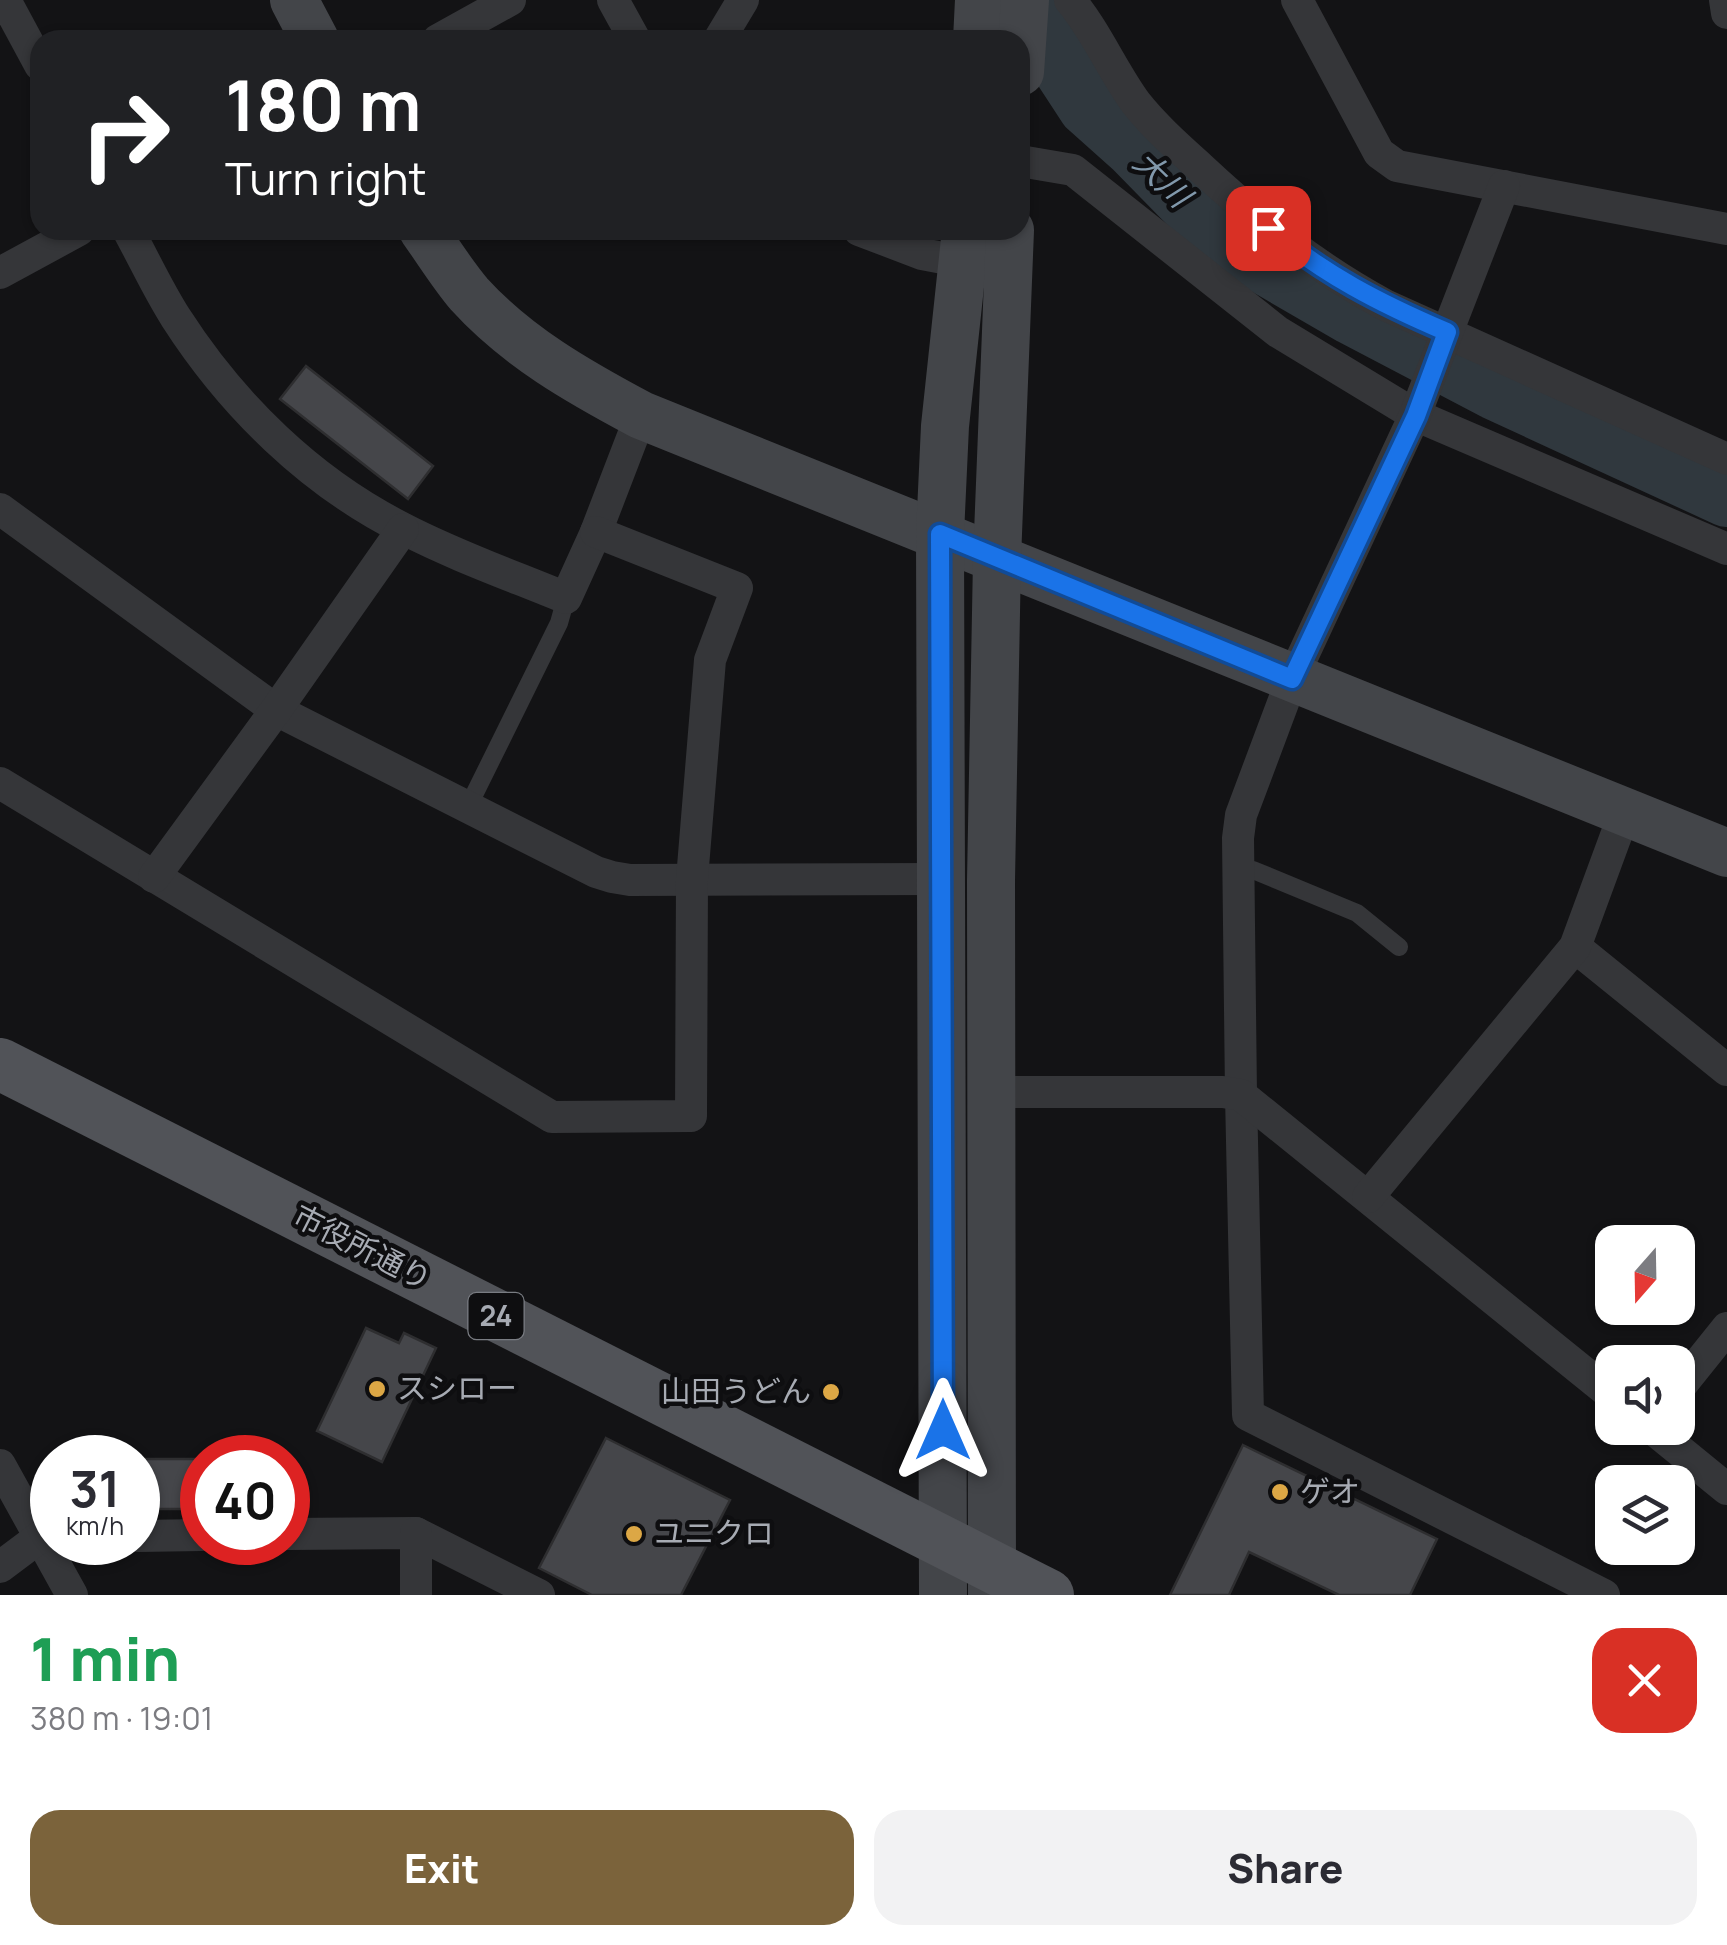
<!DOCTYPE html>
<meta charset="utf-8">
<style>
body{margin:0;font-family:Manrope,"Noto Sans JP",sans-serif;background:#f2f2f3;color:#2b2b33;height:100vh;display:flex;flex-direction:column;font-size:38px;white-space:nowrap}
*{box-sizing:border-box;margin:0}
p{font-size:32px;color:#7c7c81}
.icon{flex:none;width:55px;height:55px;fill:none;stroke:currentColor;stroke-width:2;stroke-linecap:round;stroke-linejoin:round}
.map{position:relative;height:1595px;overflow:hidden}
.side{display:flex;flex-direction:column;background:#fff;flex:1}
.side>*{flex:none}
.banner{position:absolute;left:30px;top:30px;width:1000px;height:210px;border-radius:30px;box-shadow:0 2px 8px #0004;background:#202124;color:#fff;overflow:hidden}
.needle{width:65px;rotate:200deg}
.controls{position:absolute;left:1595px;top:1225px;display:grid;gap:20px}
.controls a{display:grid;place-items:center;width:100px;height:100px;border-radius:20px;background:#fff;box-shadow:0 2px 8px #0004;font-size:50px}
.speed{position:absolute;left:30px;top:1435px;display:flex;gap:20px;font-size:50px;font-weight:700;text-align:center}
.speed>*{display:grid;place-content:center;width:130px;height:130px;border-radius:50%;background:#fff;box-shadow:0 2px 8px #0004;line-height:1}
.speed small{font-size:25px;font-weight:400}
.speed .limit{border:15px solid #d22;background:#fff;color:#111}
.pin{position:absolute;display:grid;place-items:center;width:85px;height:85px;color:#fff;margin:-42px;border-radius:20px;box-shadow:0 5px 15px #0006}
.me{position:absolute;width:110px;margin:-55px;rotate:0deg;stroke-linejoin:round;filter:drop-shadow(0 0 8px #0008)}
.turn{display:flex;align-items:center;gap:35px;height:210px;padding:0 30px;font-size:45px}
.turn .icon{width:130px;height:130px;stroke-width:2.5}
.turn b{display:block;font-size:70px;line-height:85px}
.round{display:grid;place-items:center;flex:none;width:105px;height:105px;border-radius:30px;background:#f2f2f3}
.summary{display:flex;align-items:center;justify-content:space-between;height:170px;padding:0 30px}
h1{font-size:60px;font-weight:800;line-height:75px;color:#1e9e55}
.primary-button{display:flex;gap:20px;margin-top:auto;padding:20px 30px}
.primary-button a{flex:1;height:115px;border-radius:30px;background:#7b633b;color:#fff;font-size:40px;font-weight:800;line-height:115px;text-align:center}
.primary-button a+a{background:#f2f2f3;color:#2b2b33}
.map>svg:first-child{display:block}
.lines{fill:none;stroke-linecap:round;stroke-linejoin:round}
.river{stroke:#30383e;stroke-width:60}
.building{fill:#45464a;stroke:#2e2e30;stroke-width:2.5}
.lane{stroke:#353639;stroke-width:18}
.street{stroke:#353639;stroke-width:32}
.secondary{stroke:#434549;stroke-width:48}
.primary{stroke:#515358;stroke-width:52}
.route-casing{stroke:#114b97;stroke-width:25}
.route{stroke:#1a73e8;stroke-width:18}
.poi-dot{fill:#dca745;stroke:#0e0e10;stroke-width:4}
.labels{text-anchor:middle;stroke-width:9;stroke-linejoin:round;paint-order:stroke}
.shield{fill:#0e0e10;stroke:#797c82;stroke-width:2.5}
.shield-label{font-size:28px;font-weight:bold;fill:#a7abb3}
.street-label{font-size:30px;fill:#a7abb3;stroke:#0e0e10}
.poi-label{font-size:30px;fill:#a7abb3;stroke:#0e0e10;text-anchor:start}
.water-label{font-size:32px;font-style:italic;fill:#8198ab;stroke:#0e0e10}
</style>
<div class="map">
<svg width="1727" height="1595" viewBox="0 0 1727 1595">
<rect width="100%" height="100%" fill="#131315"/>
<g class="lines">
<!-- river -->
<path class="river" d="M1018 0 1088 107 1135 149 1226 242 1352 315 1495 390 1727 497"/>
</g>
<!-- building -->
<g class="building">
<path d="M306 366 433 466 408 499 280 399Z"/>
<path d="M366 1328 399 1343 404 1333 436 1348 382 1462 317 1431Z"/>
<path d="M606 1438 730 1500 681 1595H592L539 1568Z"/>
<path d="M1243 1445 1437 1539 1410 1595H1339L1249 1552 1229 1595H1170Z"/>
<rect x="138" y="1459" width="60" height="50"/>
</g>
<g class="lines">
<!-- lane -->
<g class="lane">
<path d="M468 807 559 623 566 598"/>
<path d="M1238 871 1253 870 1357 913 1399 947"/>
</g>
<!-- street -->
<g class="street">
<path d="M5 0 40 65"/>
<path d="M613 0 635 40"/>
<path d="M1070 0C1096 31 1112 70 1136 103 1155 127 1179 148 1201 168 1259 222 1315 267 1385 305L1727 459"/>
<path d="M1297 0 1379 153 1397 166 1727 229"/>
<path d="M1725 0 1727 13"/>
<path d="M438 40 510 0"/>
<path d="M719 40 743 0"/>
<path d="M1020 161 1073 170 1278 332 1415 415 1727 549"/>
<path d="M1504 186 1415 415 1292 679 1241 815 1238 838 1241 1095 1248 1415 1604 1595"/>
<path d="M128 230C144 259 158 290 176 318 232 405 310 482 404 529 456 556 513 576 566 598L596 532 641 415"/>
<path d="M859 230 922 254 964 262"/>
<path d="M0 273 79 230"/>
<path d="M0 509 276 710 596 872 612 877 630 880 941 879"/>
<path d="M0 783 552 1117 691 1116 692 879 710 660 737 588 596 532"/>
<path d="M154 877 276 710 403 529"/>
<path d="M1575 947 1727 1070"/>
<path d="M990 1092H1223L1241 1095 1612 1395"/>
<path d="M1368 1197 1575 947 1624 814"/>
<path d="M1678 1389 1727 1328"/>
<path d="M1652 1428 1727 1489"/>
<path d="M0 1465 72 1595"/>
<path d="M288 1534 416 1533 539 1595"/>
<path d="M138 1536 202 1535"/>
<path d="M0 1567 40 1537H52"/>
<path d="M416 1595V1533"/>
</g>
<!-- secondary -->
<g class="secondary">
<path d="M294 0 315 40"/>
<path d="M977 40 979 0"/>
<path d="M1020 72 1025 0"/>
<path d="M423 230C438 251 452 274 469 294 517 347 579 382 641 415L1727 853"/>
<path d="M943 1595 940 534 945 426 966 230"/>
<path d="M992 1595 991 880 997 559 1010 230"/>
</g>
<!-- primary -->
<path class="primary" d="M0 1064 1048 1595"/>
</g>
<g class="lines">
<!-- route casing -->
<g class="route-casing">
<path id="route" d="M943 1430 940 534 1292 679 1416 416 1447 332C1379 303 1325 275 1268 228"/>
</g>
<!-- route -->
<use href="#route" class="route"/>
</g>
<!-- markers -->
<g class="poi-dot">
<circle cx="377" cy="1389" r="10"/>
<circle cx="831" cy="1392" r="10"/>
<circle cx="1280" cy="1492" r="10"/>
<circle cx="634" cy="1534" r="10"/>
</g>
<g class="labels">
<!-- shield labels -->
<rect class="shield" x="468.5" y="1293" width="55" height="46" rx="8"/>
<g class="shield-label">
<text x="496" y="1326">24</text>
</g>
<!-- street labels -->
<g class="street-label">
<text transform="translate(362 1248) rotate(27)" y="10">市役所通り</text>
</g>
<!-- poi labels -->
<g class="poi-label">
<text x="397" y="1399">スシロー</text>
<text x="811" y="1402" text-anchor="end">山田うどん</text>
<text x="1300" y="1502">ゲオ</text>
<text x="654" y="1544">ユニクロ</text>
</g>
<!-- water labels -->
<g class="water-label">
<text transform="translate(1162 179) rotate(44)" y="11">大川</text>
</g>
</g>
</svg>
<div class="controls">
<a><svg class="needle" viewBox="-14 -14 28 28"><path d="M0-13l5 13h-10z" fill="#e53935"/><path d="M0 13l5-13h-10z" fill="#7c7c81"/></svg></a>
<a><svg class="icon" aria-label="sound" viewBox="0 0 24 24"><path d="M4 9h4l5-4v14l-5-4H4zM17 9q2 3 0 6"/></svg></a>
<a><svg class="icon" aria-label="layers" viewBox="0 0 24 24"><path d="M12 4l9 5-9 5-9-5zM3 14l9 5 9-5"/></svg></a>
</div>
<div class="speed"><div>31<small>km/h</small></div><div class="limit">40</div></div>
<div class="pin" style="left:1268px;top:228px;background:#d93025"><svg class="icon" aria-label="arrive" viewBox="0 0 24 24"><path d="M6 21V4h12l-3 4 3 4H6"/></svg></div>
<svg class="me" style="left:943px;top:1430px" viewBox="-20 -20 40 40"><path d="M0-17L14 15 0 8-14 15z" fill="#1a73e8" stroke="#fff" stroke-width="4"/></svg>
<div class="banner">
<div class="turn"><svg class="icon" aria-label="right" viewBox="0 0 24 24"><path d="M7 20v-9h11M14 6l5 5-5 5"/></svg><div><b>180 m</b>Turn right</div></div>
</div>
</div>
<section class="side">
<div class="summary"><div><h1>1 min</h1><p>380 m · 19:01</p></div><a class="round" style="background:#d93025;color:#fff"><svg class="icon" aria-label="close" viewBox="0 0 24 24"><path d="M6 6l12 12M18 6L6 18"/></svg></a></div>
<div class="primary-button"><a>Exit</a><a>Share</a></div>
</section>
